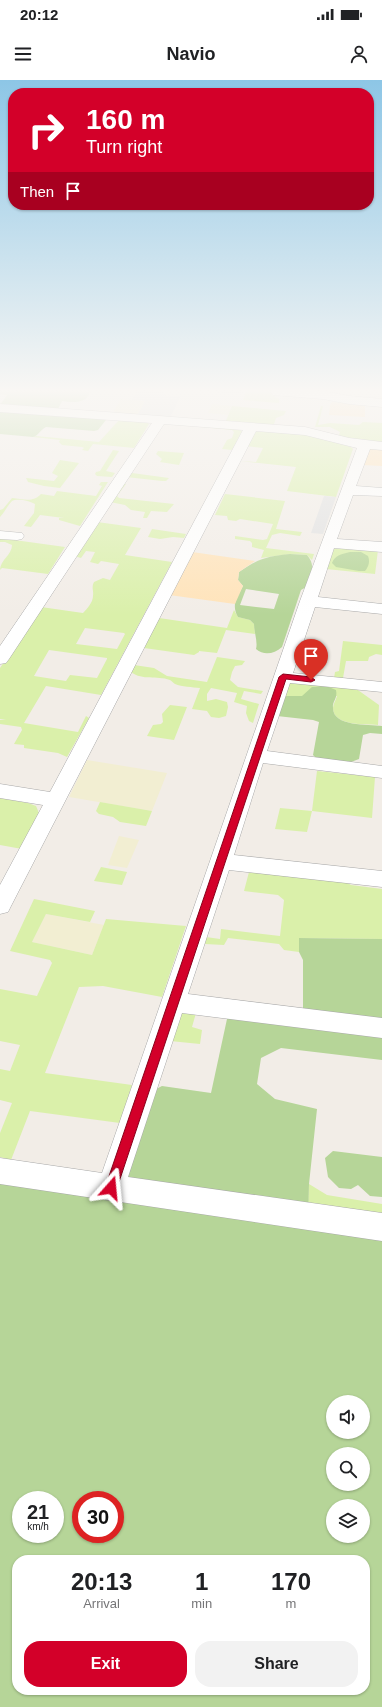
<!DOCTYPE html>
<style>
body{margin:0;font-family:Arial,sans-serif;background:#f2f2f2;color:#202124;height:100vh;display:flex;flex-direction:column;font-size:15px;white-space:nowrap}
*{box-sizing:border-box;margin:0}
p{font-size:13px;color:#757577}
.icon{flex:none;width:22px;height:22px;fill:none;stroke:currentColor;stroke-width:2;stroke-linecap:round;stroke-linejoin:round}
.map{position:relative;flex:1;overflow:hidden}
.drawer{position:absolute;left:12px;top:1475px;width:358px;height:140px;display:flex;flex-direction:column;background:#fff;border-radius:16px;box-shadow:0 1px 3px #0004}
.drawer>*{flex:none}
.top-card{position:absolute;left:8px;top:8px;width:366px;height:122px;border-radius:16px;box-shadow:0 1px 3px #0004;background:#d30029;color:#fff;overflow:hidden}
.buttons{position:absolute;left:326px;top:1315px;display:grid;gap:8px}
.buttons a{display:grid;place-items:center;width:44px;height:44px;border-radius:50%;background:#fff;box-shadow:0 1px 3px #0004;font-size:20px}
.speed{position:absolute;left:12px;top:1411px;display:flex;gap:8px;font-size:20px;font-weight:700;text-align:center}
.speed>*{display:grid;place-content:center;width:52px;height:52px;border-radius:50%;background:#fff;box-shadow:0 1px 3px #0004;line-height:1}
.speed small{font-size:10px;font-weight:400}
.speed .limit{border:6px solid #d22;background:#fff;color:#111}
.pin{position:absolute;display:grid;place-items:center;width:34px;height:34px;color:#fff;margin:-41px -17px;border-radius:50% 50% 50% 0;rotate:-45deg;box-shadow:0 0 4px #0007}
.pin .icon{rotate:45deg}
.me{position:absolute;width:44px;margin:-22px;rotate:18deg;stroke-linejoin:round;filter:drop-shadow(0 0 3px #0008)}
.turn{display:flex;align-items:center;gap:14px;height:84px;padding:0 12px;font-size:18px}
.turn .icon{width:52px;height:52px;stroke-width:2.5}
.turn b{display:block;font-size:28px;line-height:34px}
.then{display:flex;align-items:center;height:38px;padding:0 12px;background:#0003;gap:8px;font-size:15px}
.eta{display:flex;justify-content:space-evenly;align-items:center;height:68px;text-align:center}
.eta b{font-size:24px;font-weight:800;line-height:28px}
.button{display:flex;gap:8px;margin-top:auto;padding:8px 12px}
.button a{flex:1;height:46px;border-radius:16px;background:#d30029;color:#fff;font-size:16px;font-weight:800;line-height:46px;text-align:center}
.button a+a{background:#f2f2f2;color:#202124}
.status{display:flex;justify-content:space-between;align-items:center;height:28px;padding:0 20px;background:#fff;direction:ltr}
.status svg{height:11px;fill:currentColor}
header{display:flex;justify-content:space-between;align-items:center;height:52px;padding:0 12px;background:#fff;font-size:18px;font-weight:800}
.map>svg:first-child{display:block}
.farmland{fill:#f2eed2}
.grass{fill:#daf0aa;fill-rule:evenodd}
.forest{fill:#b6d598;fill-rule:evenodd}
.sand{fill:#ffe3b9}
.parking{fill:#e1e1e1}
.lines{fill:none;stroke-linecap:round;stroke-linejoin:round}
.minor-casing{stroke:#a8a8a8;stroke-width:1}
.minor{fill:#fff;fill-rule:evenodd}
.route{fill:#d30029;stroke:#89001b}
</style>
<div class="status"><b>20:12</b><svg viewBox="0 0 49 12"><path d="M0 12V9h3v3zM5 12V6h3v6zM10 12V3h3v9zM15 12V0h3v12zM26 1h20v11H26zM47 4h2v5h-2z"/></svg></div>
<header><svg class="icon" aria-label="menu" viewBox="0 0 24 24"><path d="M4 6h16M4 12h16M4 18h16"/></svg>Navio<svg class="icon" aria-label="person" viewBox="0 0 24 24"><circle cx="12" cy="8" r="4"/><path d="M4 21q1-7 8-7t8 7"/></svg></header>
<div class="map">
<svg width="382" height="1627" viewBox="0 0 382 1627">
<rect width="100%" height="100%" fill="#f2ede7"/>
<!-- farmland -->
<g class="farmland">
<path d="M121 319 145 321 137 336 112 334Z"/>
<path d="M212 324 232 326 228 335 208 333Z"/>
<path d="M87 680 167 693 152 731 69 717Z"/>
<path d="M119 756 139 760 127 788 108 785Z"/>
<path d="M46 834 104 845 92 875 32 862Z"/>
</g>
<!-- grass -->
<g class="grass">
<path d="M248 308H277L275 317 279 319V323L243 320Z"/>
<path d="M232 326 286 331 284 335 276 338 273 347 225 343Z"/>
<path d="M321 326H323L318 345 330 343 359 345 363 342 382 343V364L338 358 340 352 330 347H315Z"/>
<path d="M120 339 146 342 149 344 134 368 93 364 88 371 82 370 84 368 82 367 62 365 59 362 60 360 33 357 36 356 99 362Z"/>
<path d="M201 347 236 349 242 351 232 370 222 369 227 360 232 358 234 352 232 350Z"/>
<path d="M259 351 305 354 351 367 353 369 336 417 287 411 296 387 240 381 256 382 263 368 246 366 254 352Z"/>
<path d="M113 370 119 371 106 391 115 393 112 397 97 396 95 394 96 392 100 391Z"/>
<path d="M158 371 184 373 179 385 160 382 162 379 156 374Z"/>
<path d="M60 380 79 383 60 408 44 406 28 402 26 398 54 401 58 396 52 393Z"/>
<path d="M131 393H132L169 398 166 401H162L126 397Z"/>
<path d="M101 402H108L80 446 59 440V438H64L40 435 31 447 24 446 34 433 35 424C30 421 17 418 12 421 8 425 4 433 0 437V430L3 429 12 418C23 419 33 423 41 414L54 416 57 411 96 416 102 406 99 405Z"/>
<path d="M123 403 126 404 117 416 119 418 174 424 167 432 151 431 147 438H143L145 432 131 430 125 425 110 422Z"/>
<path d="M225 414 285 421 276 449 302 452 300 456 280 453 272 455 266 468 314 474 312 480 307 475 290 474 261 478 264 470 252 467V463L250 461 235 459V456L263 460 267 459 273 444 240 439 236 441 228 440 227 436 215 435Z"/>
<path d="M97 442 141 448 125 475 172 482 101 615 46 606 24 643 78 652 86 636 89 638 67 677 58 673 24 668V665L14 664 22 650 21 647 0 644V640H6L0 639V588L41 527 83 533C87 529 93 522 93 516 94 510 91 508 94 502L103 498 110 500 119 484 101 481 98 484 90 482 95 472 86 471 81 478 74 476ZM85 548 124 553 125 554 117 569 76 564ZM49 570 107 578V579L97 598 70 595 66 601 34 596Z"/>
<path d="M152 449 186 454 184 458 173 457 160 459 148 457Z"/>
<path d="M0 458 65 467 48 494 2 488 0 490C0 480 12 475 12 465L5 462H0Z"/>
<path d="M339 467 378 470 375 494 326 489 332 470Z"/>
<path d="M234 530 238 537 250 540 254 544 255 554 226 550 217 573 199 571V572L194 575 144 568 159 538 227 548Z"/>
<path d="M343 561 382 565V575L376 574 369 577 368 581H346L343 598H334L335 592 339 591Z"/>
<path d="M217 577 245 581 242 585 235 586 232 592 230 600 238 607 263 611 261 614 244 611 241 619 259 624 253 643 249 641 246 633 247 626 234 622 237 613 211 608 207 614V621L216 619 227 622 228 627 226 636 219 638 211 637 207 631 192 629 200 608C192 607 182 607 175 604 173 603 172 601 170 600 156 595 143 601 131 592L134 585 154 588 167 596 207 602Z"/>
<path d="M293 602 355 608 379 625 378 645C365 644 333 646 333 628 333 624 336 620 337 616H283L288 604Z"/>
<path d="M170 625 187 627 174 660 147 656 153 645 161 644 163 642 162 634Z"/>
<path d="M317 691 375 697 372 738 312 731 307 752 275 749 280 728 312 731Z"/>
<path d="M0 718 28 723 36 726 39 733 22 769 0 765Z"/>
<path d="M100 722 152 731 146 746 120 742 113 737 99 734 96 731Z"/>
<path d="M101 787 127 792 122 805 94 801Z"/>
<path d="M253 790 345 801 351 805 382 809V859L299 858V872L284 870 279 864 228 858 224 865 205 864 206 857 220 859 221 849 280 856 284 820 278 815 244 811 249 792Z"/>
<path d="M34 819 95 831 90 842 46 834 32 862 92 875 106 839 186 846 162 917 103 906 79 907 45 993 132 1005 120 1043 30 1031 11 1080 0 1077V1053L12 1023 0 1020V989L10 991 20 965 0 961V909L37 916 52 883 50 880 10 871Z"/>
<path d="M186 930 196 933 192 947 202 950 200 964 170 961 178 935Z"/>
<path d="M309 1104 327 1115 382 1124V1135L308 1124Z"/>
</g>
<!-- forest -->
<g class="forest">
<path d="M0 308H93C90 310 90 313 88 316 83 324 70 322 62 321L57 331 106 340 98 350 94 351 46 347C40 350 38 356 33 357L0 354V325L7 315 0 314Z"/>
<path d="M350 472H361L368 476C370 481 369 486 365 491H359L336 487 332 483C335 475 342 474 350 472Z"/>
<path d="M290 474 307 475C316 485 311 494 308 506L301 510 282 567C274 574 264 576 256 569 258 562 254 552 254 544L250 540 238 537C231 525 237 517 243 506L238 500 239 492C257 479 268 476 290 474ZM246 509 279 514 274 529 240 525Z"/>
<path d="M326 606 336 610C338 619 332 621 333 628 333 647 368 644 382 646V654L370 653 363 655 359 679 351 682 317 679 313 675 319 642 313 640 277 636 283 616H302L312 607Z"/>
<path d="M299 858 382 859V980L281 968 261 978 257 1004 275 1019 317 1029 309 1104 308 1139 382 1154V1627H0V1099L115 1118 156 1009 162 1006 211 1013 227 939 235 933 303 940V880L299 872ZM333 1322H363V1352H333ZM333 1374H363V1404H333ZM21 1420H55V1454H21ZM81 1420H115V1454H81ZM333 1426H363V1456H333ZM17 1480H365V1610H17Z"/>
<path d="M333 1071 382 1077V1117L370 1116 358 1105 351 1109 339 1108 328 1097 325 1078Z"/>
</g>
<!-- sand -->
<g class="sand">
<path d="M332 322 365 325V337L329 335 330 325Z"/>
<path d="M382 368V386L362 385 368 369Z"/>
<path d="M192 472 255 481 239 492 238 500 243 506 235 524 169 515Z"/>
</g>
<!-- parking -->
<g class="parking">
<path d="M194 308H246L243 314 193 310Z"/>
<path d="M138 310 164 312 163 315 180 317 170 338 137 336 145 321 132 320Z"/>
<path d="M324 416 336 417 323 454 311 453Z"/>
</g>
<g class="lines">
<!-- minor casing -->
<g class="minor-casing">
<g id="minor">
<path d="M277 308 323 311 349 316 382 319V327L349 324 323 319 273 315 271 312 273 309Z"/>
<path d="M0 324 305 347 349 358 382 362V370L370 369 356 406 382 408V416L353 415 337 459 382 462V472L334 468 318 517 382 524V534L315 527 293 593 382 602V612L290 603 267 671 382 686V698L263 683 234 775 382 791V807L229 790 188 914 382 938V958L182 933 128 1097 382 1133V1161L0 1104V1078L102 1093 300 521 357 368 305 355 256 351 11 826 8 832 0 834V805L43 725 0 718V704L50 712 243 350 164 344 9 579 6 583 0 584V566L152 343 0 332Z"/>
<path d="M0 451 22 453 24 456 22 459 17 460 0 459Z"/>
</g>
</g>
<!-- minor -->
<use href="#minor" class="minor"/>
</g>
<!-- sky -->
<linearGradient id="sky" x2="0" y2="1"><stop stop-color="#8dc6e6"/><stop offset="0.58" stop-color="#f9f7f4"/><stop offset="1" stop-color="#f9f7f4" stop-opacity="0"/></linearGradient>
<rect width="382" height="535" fill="url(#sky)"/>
<!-- route -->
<path class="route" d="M283 594 311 597 315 600 311 602 286 599 117 1108 115 1111 111 1113 107 1111 105 1108 279 597Z"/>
</svg>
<div class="buttons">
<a><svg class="icon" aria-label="sound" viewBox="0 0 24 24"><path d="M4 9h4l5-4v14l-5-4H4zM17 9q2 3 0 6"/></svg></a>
<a><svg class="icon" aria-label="search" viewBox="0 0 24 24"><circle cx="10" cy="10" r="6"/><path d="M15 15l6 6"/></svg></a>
<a><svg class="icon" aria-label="layers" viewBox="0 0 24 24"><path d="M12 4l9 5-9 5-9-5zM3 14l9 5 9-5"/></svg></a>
</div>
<div class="speed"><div>21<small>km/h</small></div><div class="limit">30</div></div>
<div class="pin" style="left:311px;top:600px;background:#d93025"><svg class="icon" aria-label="arrive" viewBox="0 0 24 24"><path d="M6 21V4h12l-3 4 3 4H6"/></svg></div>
<svg class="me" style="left:111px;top:1108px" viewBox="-20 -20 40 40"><path d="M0-17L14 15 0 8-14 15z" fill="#d30029" stroke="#fff" stroke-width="4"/></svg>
<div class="top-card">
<div class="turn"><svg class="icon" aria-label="right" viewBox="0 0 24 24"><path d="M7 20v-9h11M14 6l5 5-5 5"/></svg><div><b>160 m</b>Turn right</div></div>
<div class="then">Then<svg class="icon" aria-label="arrive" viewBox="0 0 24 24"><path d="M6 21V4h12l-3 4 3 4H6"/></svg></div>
</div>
<section class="drawer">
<div class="eta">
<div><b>20:13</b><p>Arrival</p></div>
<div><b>1</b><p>min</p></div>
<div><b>170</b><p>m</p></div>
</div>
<div class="button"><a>Exit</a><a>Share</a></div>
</section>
</div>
